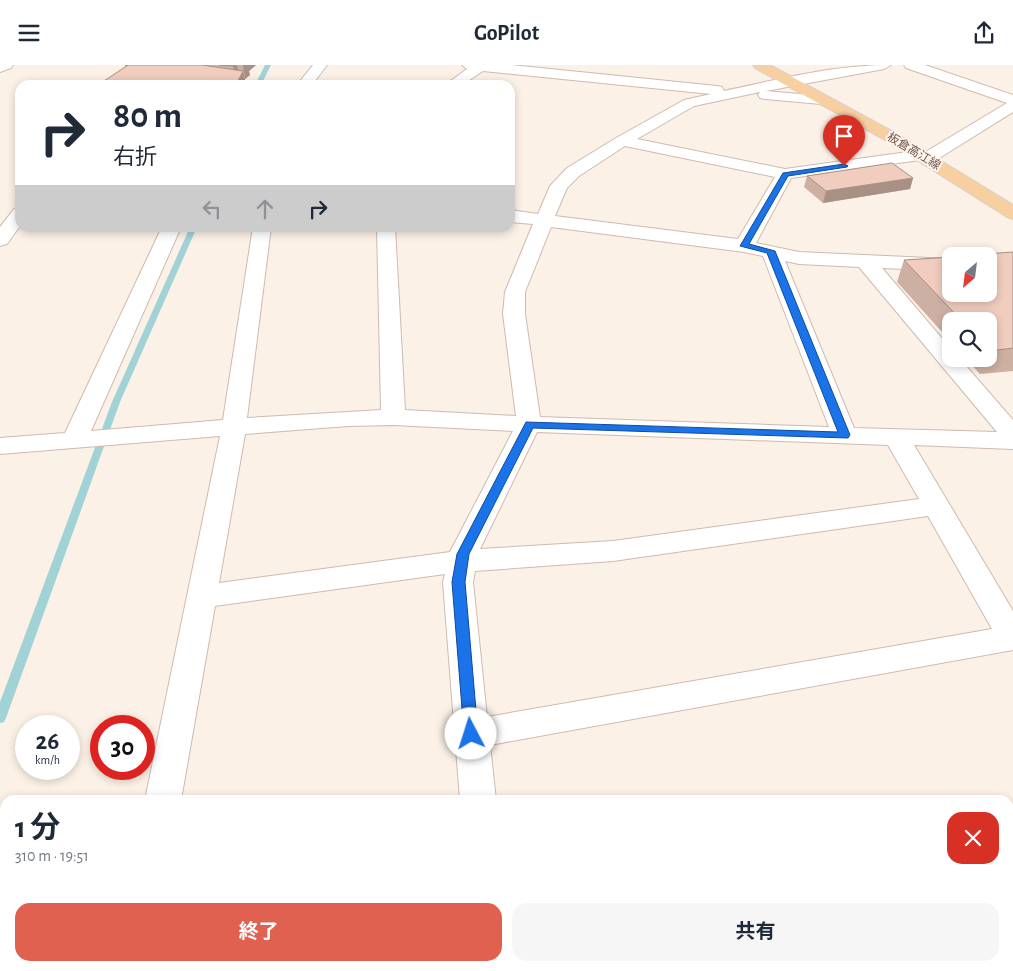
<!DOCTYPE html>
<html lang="ja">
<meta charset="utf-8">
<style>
body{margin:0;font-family:"Alegreya Sans","Noto Sans JP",sans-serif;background:#f6f6f7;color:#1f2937;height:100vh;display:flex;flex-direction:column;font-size:19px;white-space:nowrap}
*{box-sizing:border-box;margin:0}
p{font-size:16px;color:#747a83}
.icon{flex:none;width:28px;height:28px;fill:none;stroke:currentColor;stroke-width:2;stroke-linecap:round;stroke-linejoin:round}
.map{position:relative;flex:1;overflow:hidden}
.sheet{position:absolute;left:0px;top:730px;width:1014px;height:176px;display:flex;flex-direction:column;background:#fff;border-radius:15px 15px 0 0;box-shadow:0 2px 8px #0003}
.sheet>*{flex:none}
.hud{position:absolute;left:15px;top:15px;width:500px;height:152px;border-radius:15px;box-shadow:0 2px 8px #0003;background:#fff;color:#1f2937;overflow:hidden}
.needle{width:32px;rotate:208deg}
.controls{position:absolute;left:942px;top:182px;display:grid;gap:10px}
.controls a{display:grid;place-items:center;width:55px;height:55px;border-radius:10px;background:#fff;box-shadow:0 2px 8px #0003;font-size:25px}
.speed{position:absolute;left:15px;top:650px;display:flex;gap:10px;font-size:25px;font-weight:700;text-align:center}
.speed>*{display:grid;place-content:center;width:65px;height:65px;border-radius:50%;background:#fff;box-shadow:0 2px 8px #0003;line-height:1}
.speed small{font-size:12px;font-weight:400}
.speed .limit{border:8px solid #d22;background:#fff;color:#111}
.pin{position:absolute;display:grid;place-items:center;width:42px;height:42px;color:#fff;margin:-51px -21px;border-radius:50% 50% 50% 0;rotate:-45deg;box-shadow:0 0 5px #0007}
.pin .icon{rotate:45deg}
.me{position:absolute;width:55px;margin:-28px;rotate:355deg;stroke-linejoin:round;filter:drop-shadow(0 0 4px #0008)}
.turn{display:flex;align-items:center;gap:18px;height:105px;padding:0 15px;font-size:22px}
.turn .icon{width:65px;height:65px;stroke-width:2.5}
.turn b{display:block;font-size:35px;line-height:42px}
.lanes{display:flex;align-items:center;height:48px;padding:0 15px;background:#0003;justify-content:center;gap:25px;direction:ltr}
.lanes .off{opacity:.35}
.round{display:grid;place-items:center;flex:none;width:52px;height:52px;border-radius:15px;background:#f6f6f7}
.head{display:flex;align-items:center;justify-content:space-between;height:85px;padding:0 15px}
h1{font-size:30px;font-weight:700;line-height:38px}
.cta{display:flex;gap:10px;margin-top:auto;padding:10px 15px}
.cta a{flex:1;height:58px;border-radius:15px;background:#e16150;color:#fff;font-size:20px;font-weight:700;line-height:58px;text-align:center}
.cta a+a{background:#f6f6f7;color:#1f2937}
header{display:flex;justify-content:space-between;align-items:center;height:65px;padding:0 15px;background:#fff;font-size:22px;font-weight:700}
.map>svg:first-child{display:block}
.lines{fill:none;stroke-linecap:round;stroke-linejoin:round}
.stream{fill:#a1d3d6;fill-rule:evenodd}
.minor-casing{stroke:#cfbaaf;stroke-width:2}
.major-casing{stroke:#d8d0cd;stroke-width:2}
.minor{fill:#fff;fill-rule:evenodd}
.major{fill:#f8cfa1;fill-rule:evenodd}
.wall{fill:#ceb0a3}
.shaded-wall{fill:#a89085}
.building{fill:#f0cdbe;stroke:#a89085}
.route{fill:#1a73e8;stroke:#114b97}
.labels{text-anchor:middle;stroke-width:4;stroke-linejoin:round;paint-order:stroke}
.far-street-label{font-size:12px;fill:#74564c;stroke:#fef5ec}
</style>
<header><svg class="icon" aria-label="menu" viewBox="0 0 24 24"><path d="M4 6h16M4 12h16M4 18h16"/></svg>GoPilot<svg class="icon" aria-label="share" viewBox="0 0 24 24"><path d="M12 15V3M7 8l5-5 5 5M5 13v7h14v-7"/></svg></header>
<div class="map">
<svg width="1013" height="906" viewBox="0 0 1013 906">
<rect width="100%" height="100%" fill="#fbf1e6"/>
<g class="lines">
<!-- stream -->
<g class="stream">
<path d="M265 0H271L261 20H255Z"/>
<path d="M190 162H197L120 337 6 653 4 657 0 658V637L112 337Z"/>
</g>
<!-- minor casing -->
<g class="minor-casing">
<g id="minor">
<path d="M0 0H13L11 3 0 7Z"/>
<path d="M313 0H327L312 20H297Z"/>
<path d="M462 0H511L717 21 722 22 724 26C779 14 834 0 891 0L884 4 766 26 821 31 826 32 828 35 826 38 821 39 765 34 760 33 758 30 760 27 694 41 637 74 785 104 922 85 927 86 1007 38 906 3 904 0H925L1013 30V47L933 97 927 98 920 95 791 113 756 178 799 187 951 194V206L882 203 951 284V294H960L1013 355V384L914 380 1013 546V585L490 680 496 735H460L443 517 445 509 215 541 181 735H145L220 371 0 389V373L65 368 162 162H181L91 366 223 355 253 162H271L247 353 381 345 377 162H395L405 345 516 351 503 249 505 227 533 159 510 157V145L538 149 550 121 567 103 616 73 684 35 711 29 483 6 462 20H445L467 4ZM625 81 775 112 738 174 555 151 567 123 579 111ZM551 162 744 187 763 191 829 362 540 352 525 249V227ZM785 196 799 199 859 202 997 367 854 363ZM393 360 513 366 450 487 219 518 245 369 348 361ZM537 367 888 380 919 434 613 476 480 484ZM928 451 992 564 487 652 473 517 475 506 613 496Z"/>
<path d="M20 142V161L7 179 0 181V162L14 144Z"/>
<path d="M110 901H151V906H109Z"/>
<path d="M476 901H516L517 906H475Z"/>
</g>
</g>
<!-- major casing -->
<g class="major-casing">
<path id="major" d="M753 0H770L897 69 1013 140V154L1007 152 885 75 755 3Z"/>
</g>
<!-- minor -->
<use href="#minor" class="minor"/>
<!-- major -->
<use href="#major" class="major"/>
</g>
<!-- wall -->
<g class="wall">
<path d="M125 0H256L249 6 250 10 245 14 246 20 126 2Z"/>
<path d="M807 111 913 113 910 124 823 138 804 122Z"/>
<path d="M1013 187V306L980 309 966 294H989V256H951V277L897 217 904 195Z"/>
</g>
<!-- shaded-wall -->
<g class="shaded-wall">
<path d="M235 0H237L240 13 243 6 246 20H236V16L233 1Z"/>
<path d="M243 0H256L249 6 250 10 245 14Z"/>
<path d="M913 113 910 124 823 138 826 126Z"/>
</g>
<!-- building -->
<g class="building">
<path d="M125 0H202L243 6 236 20H98L128 0Z"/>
<path d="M219 0H235L233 1Z"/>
<path d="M892 98 913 113 826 126 807 111Z"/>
<path d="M1013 187V283L990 286 989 285V256H962L904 195 951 192V229H989V191H956Z"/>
</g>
<!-- route -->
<path class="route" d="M844 99 848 101 847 102 788 111 749 179 775 186 850 370 848 373 533 363 469 489 465 517 478 669 476 673 471 675 466 673 464 669 452 517 457 489 526 357 838 367 767 188 740 181 783 108Z"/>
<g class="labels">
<!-- far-street labels -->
<g class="far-street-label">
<text transform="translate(914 86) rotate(31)" y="4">板倉高江線</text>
</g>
</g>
</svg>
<div class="controls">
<a><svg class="needle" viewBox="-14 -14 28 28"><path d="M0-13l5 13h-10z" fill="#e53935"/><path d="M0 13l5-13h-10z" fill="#747a83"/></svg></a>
<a><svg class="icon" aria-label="search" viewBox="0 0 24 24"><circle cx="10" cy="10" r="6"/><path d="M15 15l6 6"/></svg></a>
</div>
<div class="speed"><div>26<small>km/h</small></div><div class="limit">30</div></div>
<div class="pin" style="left:844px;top:101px;background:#d93025"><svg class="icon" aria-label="arrive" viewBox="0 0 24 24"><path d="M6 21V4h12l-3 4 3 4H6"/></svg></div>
<svg class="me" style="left:471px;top:669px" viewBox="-20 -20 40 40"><circle r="19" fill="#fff"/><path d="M0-13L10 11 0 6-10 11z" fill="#1a73e8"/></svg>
<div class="hud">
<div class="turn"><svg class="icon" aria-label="right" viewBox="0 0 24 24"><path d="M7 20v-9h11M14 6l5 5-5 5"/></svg><div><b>80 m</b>右折</div></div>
<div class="lanes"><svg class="icon off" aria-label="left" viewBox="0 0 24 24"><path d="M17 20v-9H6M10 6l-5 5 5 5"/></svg><svg class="icon off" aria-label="ahead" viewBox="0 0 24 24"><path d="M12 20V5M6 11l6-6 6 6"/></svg><svg class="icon" aria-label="right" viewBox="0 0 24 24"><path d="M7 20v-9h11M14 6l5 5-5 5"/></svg></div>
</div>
<section class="sheet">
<div class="head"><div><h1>1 分</h1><p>310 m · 19:51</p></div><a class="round" style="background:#d93025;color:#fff"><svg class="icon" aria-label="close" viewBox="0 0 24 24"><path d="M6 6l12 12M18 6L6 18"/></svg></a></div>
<div class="cta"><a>終了</a><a>共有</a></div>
</section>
</div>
